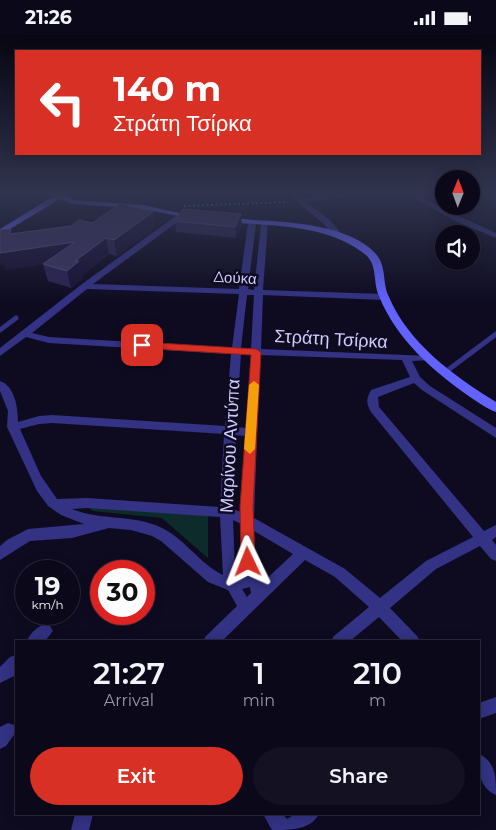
<!DOCTYPE html>
<meta charset="utf-8">
<style>
body{margin:0;font-family:Montserrat,sans-serif;background:#131122;color:#f1f3f6;height:100vh;display:flex;flex-direction:column;font-size:19px;white-space:nowrap}
*{box-sizing:border-box;margin:0}
p{font-size:16px;color:#999aa2}
.icon{flex:none;width:28px;height:28px;fill:none;stroke:currentColor;stroke-width:2;stroke-linecap:round;stroke-linejoin:round}
.map{position:relative;flex:1;overflow:hidden}
.panel{position:absolute;left:15px;top:605px;width:465px;height:175px;display:flex;flex-direction:column;background:#0a0819;border-radius:0px;box-shadow:0 2px 12px #0003,0 0 0 1px #2a2938}
.panel>*{flex:none}
.guide{position:absolute;left:15px;top:15px;width:466px;height:105px;border-radius:0px;box-shadow:0 2px 12px #0003,0 0 0 1px #2a2938;background:#d93025;color:#fff;overflow:hidden}
.needle{width:32px;rotate:1deg}
.tools{position:absolute;left:435px;top:135px;display:grid;gap:10px}
.tools a{display:grid;place-items:center;width:45px;height:45px;border-radius:50%;background:#0a0819;box-shadow:0 2px 12px #0003,0 0 0 1px #2a2938;font-size:25px}
.speed{position:absolute;left:15px;top:525px;display:flex;gap:10px;font-size:25px;font-weight:700;text-align:center}
.speed>*{display:grid;place-content:center;width:65px;height:65px;border-radius:50%;background:#0a0819;box-shadow:0 2px 12px #0003,0 0 0 1px #2a2938;line-height:1}
.speed small{font-size:12px;font-weight:400}
.speed .limit{border:8px solid #d22;background:#fff;color:#111}
.pin{position:absolute;display:grid;place-items:center;width:42px;height:42px;color:#fff;margin:-21px;border-radius:10px;box-shadow:0 2px 8px #0006}
.me{position:absolute;width:55px;margin:-28px;rotate:358deg;stroke-linejoin:round;filter:drop-shadow(0 0 4px #0008)}
.turn{display:flex;align-items:center;gap:18px;height:105px;padding:0 15px;font-size:22px}
.turn .icon{width:65px;height:65px;stroke-width:2.5}
.turn b{display:block;font-size:35px;line-height:42px}
.eta{display:flex;justify-content:space-evenly;align-items:center;height:85px;text-align:center}
.eta b{font-size:30px;font-weight:600;line-height:35px}
.cta{display:flex;gap:10px;margin-top:auto;padding:10px 15px}
.cta a{flex:1;height:58px;border-radius:30px;background:#d93025;color:#fff;font-size:20px;font-weight:600;line-height:58px;text-align:center}
.cta a+a{background:#131122;color:#f1f3f6}
.status{display:flex;justify-content:space-between;align-items:center;height:35px;padding:0 25px;background:#0a0819;direction:ltr}
.status svg{height:14px;fill:currentColor}
.map>svg:first-child{display:block}
.green{fill:#0d2b2a}
.lines{fill:none;stroke-linecap:round;stroke-linejoin:round}
.path{stroke:#23bbae;stroke-width:2;stroke-dasharray:2 2.5;stroke-linecap:butt}
.service-far1{stroke:#333284;stroke-width:4}
.service{stroke:#333284;stroke-width:5}
.minor{fill:#333284;fill-rule:evenodd}
.tertiary{fill:#333284;fill-rule:evenodd}
.secondary{fill:#6262ff;fill-rule:evenodd}
.wall{fill:#2a2250}
.shaded-wall{fill:#181135}
.building{fill:#3c3463;stroke:#534c7b}
.route{fill:#d93025;stroke:#8d1f18}
.slow{fill:#f59e0b}
.labels{text-anchor:middle;stroke-width:5;stroke-linejoin:round;paint-order:stroke}
.far-street-label{font-size:15px;fill:#d0cbff;stroke:#0e0b21}
.street-label{font-size:18px;fill:#d0cbff;stroke:#0e0b21}
</style>
<div class="status"><b>21:26</b><svg viewBox="0 0 49 12"><path d="M0 12V9h3v3zM5 12V6h3v6zM10 12V3h3v9zM15 12V0h3v12zM26 1h20v11H26zM47 4h2v5h-2z"/></svg></div>
<div class="map">
<svg width="496" height="795" viewBox="0 0 496 795">
<rect width="100%" height="100%" fill="#0e0b21"/>
<!-- green -->
<path class="green" d="M88 472 208 480V523L162 483 93 476Z"/>
<g class="lines">
<!-- path -->
<path class="path" d="M184 171 288 167"/>
<!-- service-far1 -->
<path class="service-far1" d="M47 157 60 161"/>
<!-- service -->
<g class="service">
<path d="M0 295 16 283"/>
<path d="M444 338 496 299"/>
</g>
<!-- minor -->
<g class="minor">
<path d="M0 157H6L0 161Z"/>
<path d="M286 157H293L302 164 355 157H370L367 159 306 167 330 185 343 201 339 203H336L324 189Z"/>
<path d="M404 157H411L461 182 496 198V203L455 186Z"/>
<path d="M482 157H489L496 162V167Z"/>
<path d="M180 178 187 180 93 249 239 254 248 188 252 186 256 188 248 254 254 255 261 189 268 187 263 255 384 259 388 262 384 265 263 260 261 314 430 321 432 323 430 325 412 326 420 342 430 351 496 393V403L422 355 414 348 378 362 379 372 484 496 496 490V502L492 505 496 510V526L491 524 480 511 436 534 390 573 417 601 420 606H402L379 582 350 606H331L334 601 369 572 335 542 305 525 222 606H203L206 601 237 571 228 555 208 547 161 506 152 501 131 495 109 493 72 503 30 506 0 525V511L7 505 28 494 84 489 61 480 48 471 37 456 7 392 8 376 0 356V346C15 351 18 373 18 387L39 381 52 380 225 391 231 319 49 308 26 302 0 321V313L82 249ZM87 254 239 259 232 313 49 302 32 298ZM247 260H254L251 313H241ZM241 319 251 320 246 393 236 392ZM260 320 402 325 410 342 371 355C366 364 366 368 371 377L473 502 426 526 380 563 345 534 254 483ZM52 388 224 399 220 472 87 463 57 464 41 441 20 394 39 389ZM236 400 246 401 241 477 233 474ZM87 473 220 482 223 540C200 529 185 504 162 493 134 479 101 486 72 474ZM233 485 241 489V527L246 540 237 542 235 535ZM254 496 293 519 262 548 255 527ZM250 552 251 558 247 562 242 554Z"/>
<path d="M45 589 50 591 53 596 45 606H27C30 598 37 592 45 589Z"/>
<path d="M16 620V640L0 648V632L10 622Z"/>
<path d="M496 662V678L479 684V668Z"/>
<path d="M8 688 14 690 16 697 6 711 0 714V692Z"/>
<path d="M479 719C496 727 496 743 496 760 479 753 478 735 479 719Z"/>
<path d="M75 779H93L89 795H71Z"/>
<path d="M263 779H283L287 784 295 779H319C311 795 290 795 272 795Z"/>
</g>
<!-- tertiary -->
<path class="tertiary" d="M57 157H64V158L106 157 102 159 60 163 56 161Z"/>
<!-- secondary -->
<g class="secondary">
<path d="M57 159H63L74 165 143 170 198 182 194 184 143 174 73 169 60 164 0 200V194Z"/>
<path d="M223 183C233 182 244 184 253 185 290 187 350 190 376 219 387 232 382 248 389 262 409 309 454 341 496 367V377C487 374 478 367 470 362 433 336 396 304 379 261 372 245 379 228 362 217 324 189 271 191 226 187L222 185Z"/>
</g>
</g>
<!-- wall -->
<g class="wall">
<path d="M175 186 242 190 236 203 176 197Z"/>
<path d="M92 188 155 192 117 221 109 219 83 240V243L71 253 48 246 43 229 6 235 4 228 0 230V195L12 199Z"/>
</g>
<!-- shaded-wall -->
<g class="shaded-wall">
<path d="M153 177 155 192 117 221 114 205Z"/>
<path d="M241 179 242 190 236 203 235 192Z"/>
<path d="M106 203 109 219 83 240V243L71 253 67 236 78 224 6 235 4 228 0 230V213Z"/>
</g>
<!-- building -->
<g class="building">
<path d="M120 169 153 177 114 205 106 203 75 226H79L67 236 43 229 75 207 0 218V195L11 194 10 199 71 191 79 185 92 188Z"/>
<path d="M183 174 241 179 235 192 175 186Z"/>
</g>
<!-- sky -->
<linearGradient id="sky" x2="0" y2="1"><stop stop-color="#080612"/><stop offset="0.59" stop-color="#30344e"/><stop offset="1" stop-color="#30344e" stop-opacity="0"/></linearGradient>
<rect width="496" height="268" fill="url(#sky)"/>
<!-- route -->
<path class="route" d="M142 307 256 314 261 317 253 472 255 527 253 532 248 533 243 532 241 527 240 472 251 320 139 313V308Z"/>
<!-- slow -->
<path class="slow" d="M254 346 259 350 255 414 250 419 244 414 249 350Z"/>
<g class="labels">
<!-- far-street labels -->
<g class="far-street-label">
<text transform="translate(235 243) rotate(3)" y="5">Δούκα</text>
</g>
<!-- street labels -->
<g class="street-label">
<text transform="translate(331 304) rotate(3)" y="6">Στράτη Τσίρκα</text>
<text transform="translate(230 411) rotate(-87)" y="6">Μαρίνου Αντύπα</text>
</g>
</g>
</svg>
<div class="tools">
<a><svg class="needle" viewBox="-14 -14 28 28"><path d="M0-13l5 13h-10z" fill="#e53935"/><path d="M0 13l5-13h-10z" fill="#999aa2"/></svg></a>
<a><svg class="icon" aria-label="sound" viewBox="0 0 24 24"><path d="M4 9h4l5-4v14l-5-4H4zM17 9q2 3 0 6"/></svg></a>
</div>
<div class="speed"><div>19<small>km/h</small></div><div class="limit">30</div></div>
<div class="pin" style="left:142px;top:310px;background:#d93025"><svg class="icon" aria-label="arrive" viewBox="0 0 24 24"><path d="M6 21V4h12l-3 4 3 4H6"/></svg></div>
<svg class="me" style="left:248px;top:527px" viewBox="-20 -20 40 40"><path d="M0-17L14 15 0 8-14 15z" fill="#d93025" stroke="#fff" stroke-width="4"/></svg>
<div class="guide">
<div class="turn"><svg class="icon" aria-label="left" viewBox="0 0 24 24"><path d="M17 20v-9H6M10 6l-5 5 5 5"/></svg><div><b>140 m</b>Στράτη Τσίρκα</div></div>
</div>
<section class="panel">
<div class="eta">
<div><b>21:27</b><p>Arrival</p></div>
<div><b>1</b><p>min</p></div>
<div><b>210</b><p>m</p></div>
</div>
<div class="cta"><a>Exit</a><a>Share</a></div>
</section>
</div>
